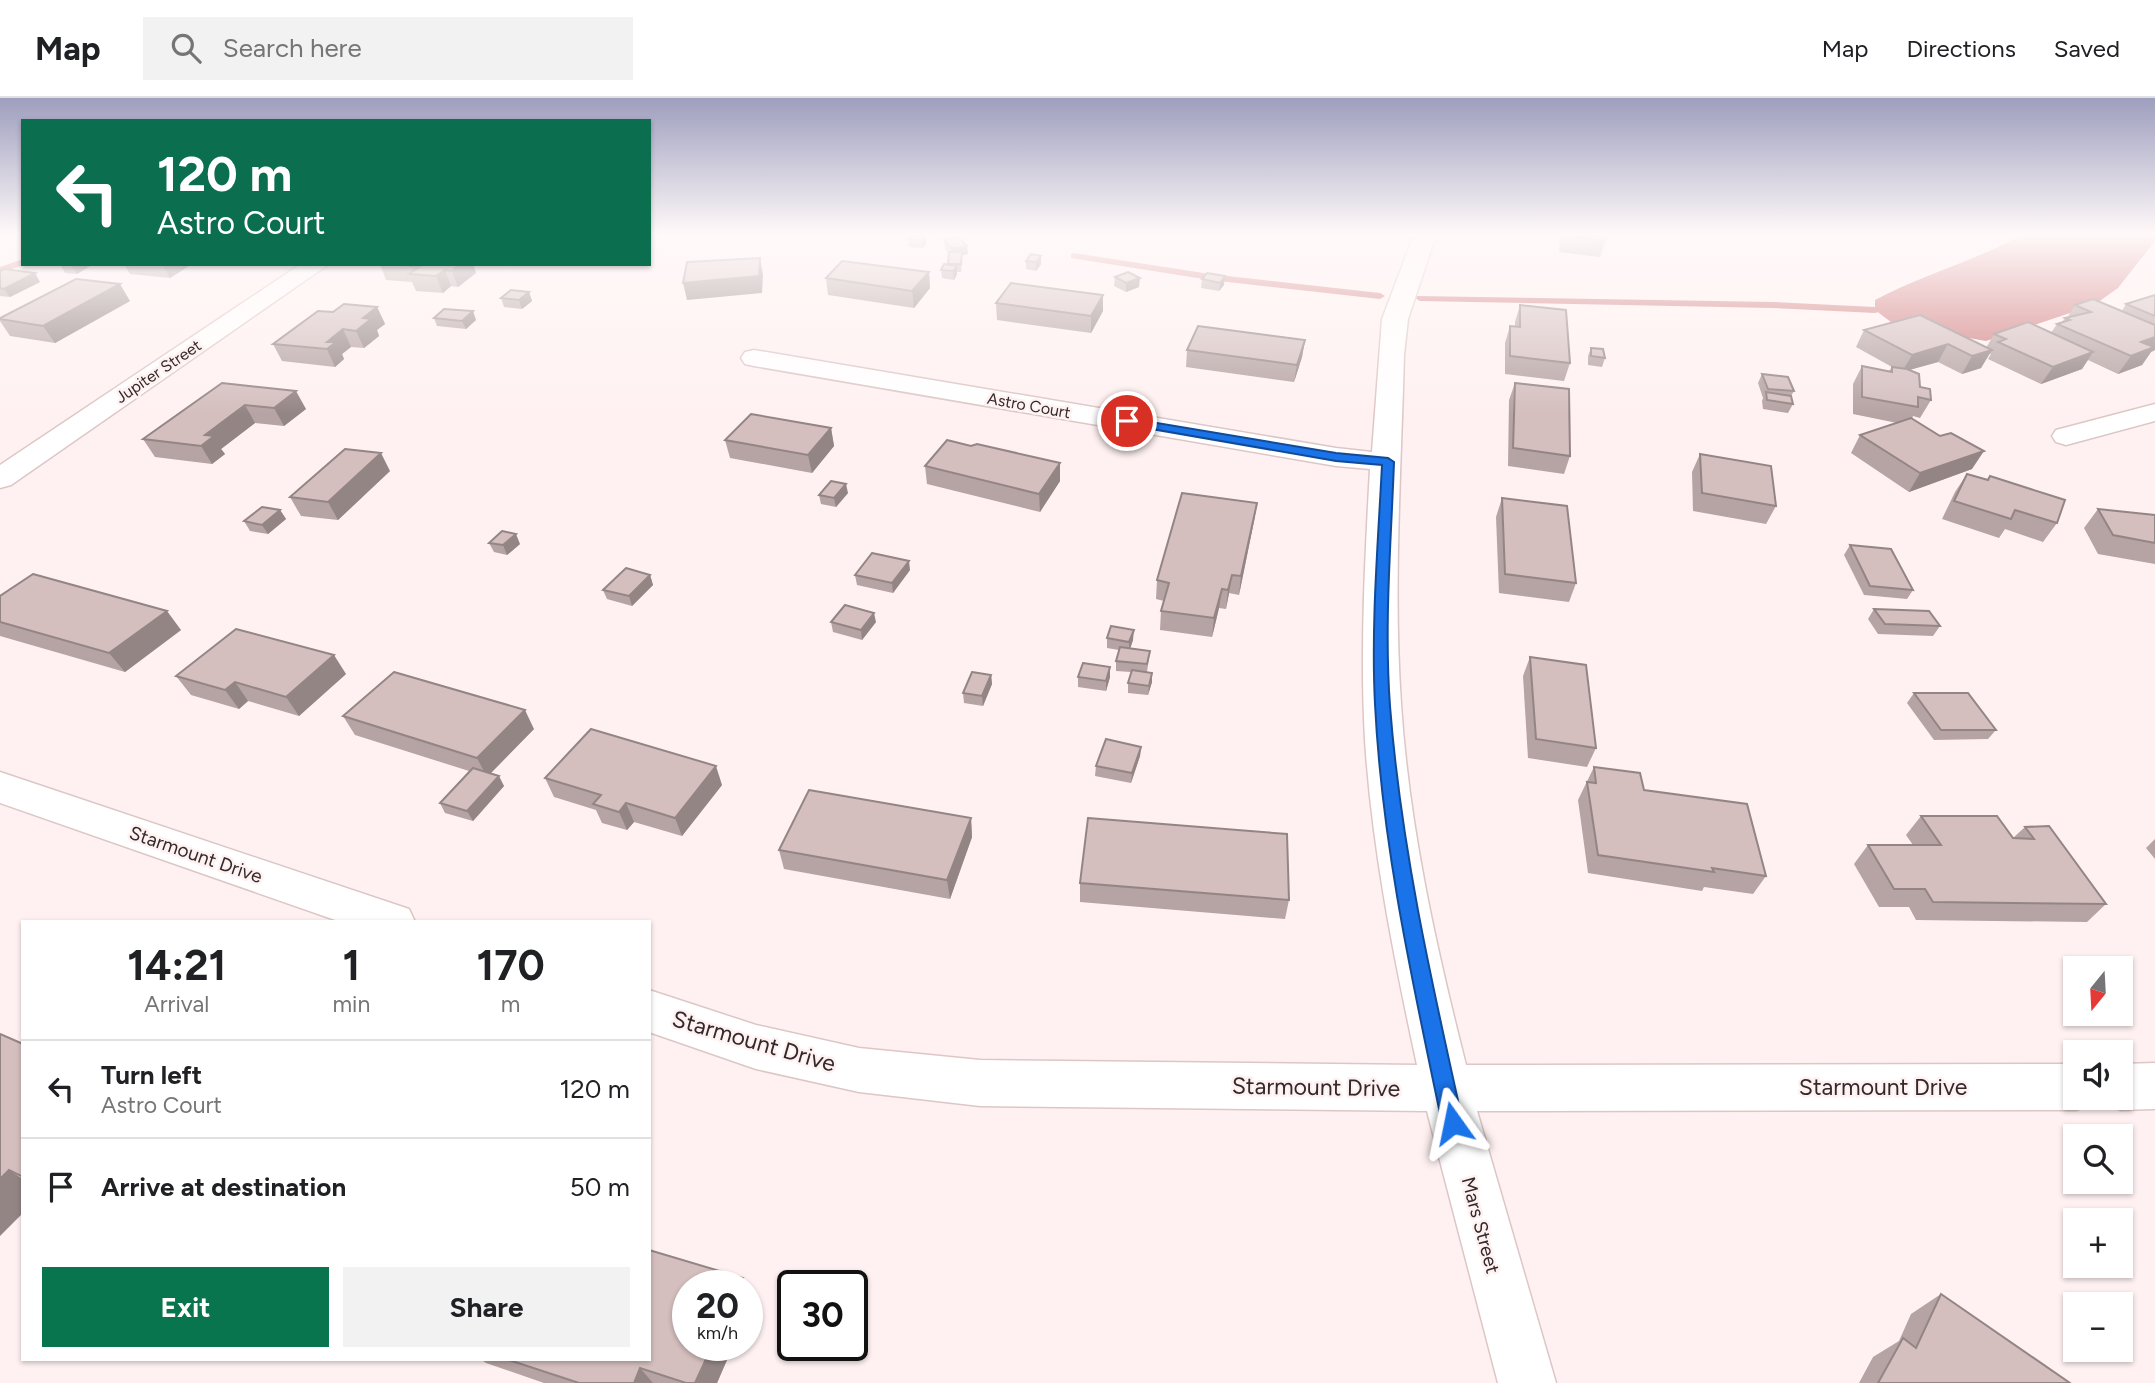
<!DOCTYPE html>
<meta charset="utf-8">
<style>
body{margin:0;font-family:Figtree,sans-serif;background:#f2f2f2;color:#202124;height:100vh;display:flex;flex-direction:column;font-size:26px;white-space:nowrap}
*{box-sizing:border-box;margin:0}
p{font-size:23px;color:#757577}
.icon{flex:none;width:38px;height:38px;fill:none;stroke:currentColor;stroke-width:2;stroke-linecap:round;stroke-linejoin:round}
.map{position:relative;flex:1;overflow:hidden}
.sheet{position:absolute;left:21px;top:822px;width:630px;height:441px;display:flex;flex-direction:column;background:#fff;border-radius:0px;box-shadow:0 2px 5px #0004}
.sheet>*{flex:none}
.top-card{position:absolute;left:21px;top:21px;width:630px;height:147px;border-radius:0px;box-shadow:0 2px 5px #0004;background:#0b6e4f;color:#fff;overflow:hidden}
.needle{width:46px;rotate:198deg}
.tools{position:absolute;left:2063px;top:858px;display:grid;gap:14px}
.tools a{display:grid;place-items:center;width:70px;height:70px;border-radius:0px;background:#fff;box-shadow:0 2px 5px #0004;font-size:35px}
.speed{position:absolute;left:672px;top:1172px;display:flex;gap:14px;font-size:35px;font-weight:700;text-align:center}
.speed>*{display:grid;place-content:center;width:91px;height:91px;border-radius:50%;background:#fff;box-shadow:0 2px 5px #0004;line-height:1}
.speed small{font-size:18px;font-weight:400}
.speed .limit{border:4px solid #111;border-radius:10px;background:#fff;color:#111}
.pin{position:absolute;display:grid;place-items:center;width:60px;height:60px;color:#fff;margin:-30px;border:4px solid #fff;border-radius:50%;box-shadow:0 2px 7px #0007}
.me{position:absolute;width:77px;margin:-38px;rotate:348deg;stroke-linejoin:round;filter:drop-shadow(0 0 5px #0008)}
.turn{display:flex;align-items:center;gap:24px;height:147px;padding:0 21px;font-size:32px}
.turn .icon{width:91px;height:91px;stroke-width:2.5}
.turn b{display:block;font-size:49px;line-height:60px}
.eta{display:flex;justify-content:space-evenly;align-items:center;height:119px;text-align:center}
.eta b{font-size:42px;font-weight:700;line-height:49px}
.action{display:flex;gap:14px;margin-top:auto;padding:14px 21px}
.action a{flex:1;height:80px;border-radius:0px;background:#09754e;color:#fff;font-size:28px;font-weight:700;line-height:80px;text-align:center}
.action a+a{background:#f2f2f2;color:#202124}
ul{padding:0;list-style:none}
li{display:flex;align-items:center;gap:21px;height:98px;padding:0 21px;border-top:2px solid #e0e0e0}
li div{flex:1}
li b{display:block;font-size:26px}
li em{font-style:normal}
header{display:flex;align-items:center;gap:42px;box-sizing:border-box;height:98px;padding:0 35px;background:#fff;border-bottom:2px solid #e0e0e0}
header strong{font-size:33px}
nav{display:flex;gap:38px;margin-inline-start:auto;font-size:24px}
.search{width:490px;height:63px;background:#f2f2f2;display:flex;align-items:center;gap:18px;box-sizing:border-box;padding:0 24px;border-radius:0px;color:#757577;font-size:26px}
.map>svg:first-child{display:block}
.water{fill:#d07d7f}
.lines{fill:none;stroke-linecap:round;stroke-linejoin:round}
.stream{fill:#d07d7f;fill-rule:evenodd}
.street-casing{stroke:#dcc7c6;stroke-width:3}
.street{fill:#fff;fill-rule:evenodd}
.wall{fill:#b6a3a3}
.shaded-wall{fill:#948585}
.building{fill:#d4bebe;stroke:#948585;stroke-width:2}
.route{fill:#1a73e8;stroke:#114b97;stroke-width:2}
.labels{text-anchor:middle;stroke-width:5;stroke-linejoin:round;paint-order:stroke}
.far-street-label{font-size:16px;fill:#322a29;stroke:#fff1f1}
.street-label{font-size:19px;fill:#322a29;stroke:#fff1f1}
.near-street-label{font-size:23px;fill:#322a29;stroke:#fff1f1}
</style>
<header>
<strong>Map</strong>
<div class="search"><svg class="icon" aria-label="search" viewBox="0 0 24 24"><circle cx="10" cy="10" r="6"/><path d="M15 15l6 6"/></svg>Search here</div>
<nav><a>Map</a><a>Directions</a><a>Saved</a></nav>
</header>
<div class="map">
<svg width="2155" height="1285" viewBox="0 0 2155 1285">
<rect width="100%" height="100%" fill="#fff1f1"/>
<!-- water -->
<path class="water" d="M2022 137H2155V143L2118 190 2094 207 1986 243 1895 227 1875 212V202C1922 177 1974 163 2022 137Z"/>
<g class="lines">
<!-- stream -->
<g class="stream">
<path d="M1074 155 1210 176 1380 195 1385 198 1380 201 1210 182 1071 160V156Z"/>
<path d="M23 161V166H26L0 175V169Z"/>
<path d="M1416 198 1773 204 1875 209 1893 205 1898 208 1875 215 1773 210 1420 203 1415 200Z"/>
</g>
<!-- street casing -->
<g class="street-casing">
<g id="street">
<path d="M1414 137H1436L1408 221 1404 257C1401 373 1393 489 1401 606 1409 728 1436 849 1466 967L2076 966V999H2096L2094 1005 2076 1012 1477 1013 1556 1285H1498L1427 1013 980 1008 859 994 756 971 649 934V892L756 927 859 950 980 962 1417 967C1394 860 1372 751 1365 642 1360 552 1365 461 1370 371L1336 368 754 268 745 266 741 260 745 254 754 252 1336 350 1372 354 1382 221Z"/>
<path d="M301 166H329L11 387 0 390V367Z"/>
<path d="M2155 306V323L2066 347 2056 344 2052 338 2056 332Z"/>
<path d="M0 674 409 811 415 824H341L0 705Z"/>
<path d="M2155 965V1011L2121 1012 2103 1005 2101 999H2121V966Z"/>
</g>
</g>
<!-- street -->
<use href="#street" class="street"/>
</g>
<!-- wall -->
<g class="wall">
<path d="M926 137V145L923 150 909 149 908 141Z"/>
<path d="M1560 137H1606L1605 143 1600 159 1559 154Z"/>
<path d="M944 142 968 156 962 157 961 174H957V176L954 182 942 180 941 172 948 167 949 155 945 151Z"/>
<path d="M1031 156 1041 166 1036 173 1026 171V163Z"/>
<path d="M60 166H90V168L77 176 65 175Z"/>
<path d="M124 166H192L170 180 130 176Z"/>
<path d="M380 166H473L476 175 458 189 451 188 443 195 416 193 412 184 386 182Z"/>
<path d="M0 173 40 184 10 199 0 198Z"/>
<path d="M929 174 930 190 914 210 828 197 826 180Z"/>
<path d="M1207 175 1224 187 1219 193 1201 190 1202 181Z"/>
<path d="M1115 179 1139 189 1126 194 1114 188Z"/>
<path d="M529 194 532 203 522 211 504 209 501 200Z"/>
<path d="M2155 197V252L2151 254 2142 267 2118 276 2088 262 2082 271 2041 286 1988 261 1991 256H1989L1981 270 1962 276 1938 264 1909 272 1920 289 1931 302 1920 320 1913 318 1912 321 1972 371 1909 394 1851 355 1860 337 1897 325 1853 316V286L1862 268 1889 273 1892 269 1856 249 1864 232 1986 250 1994 236 2051 235 2057 226 2062 224 2065 220H2067L2075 207 2122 213 2126 206Z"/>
<path d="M130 203 55 245 10 238 0 223V220Z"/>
<path d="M996 205 1103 213 1091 235 997 222Z"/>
<path d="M1520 207 1570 265 1564 283 1505 276V245L1510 228 1515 229V224Z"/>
<path d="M377 209 385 226 377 232 379 238 364 250 351 249 342 256 344 261 335 269 282 263 273 246 333 214Z"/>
<path d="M434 220 476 222 466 231 437 228Z"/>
<path d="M1305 242 1302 259 1294 284 1186 269 1187 252Z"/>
<path d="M1591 250 1605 260 1602 269 1588 267V258Z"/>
<path d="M1762 276 1794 293 1791 298 1793 306 1788 315 1763 311 1762 303 1763 300 1758 285Z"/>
<path d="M222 285 306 311 284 328 255 325 221 351 225 356 212 366 155 359 143 341Z"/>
<path d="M1515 285 1570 358 1564 376 1508 368 1509 302Z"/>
<path d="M831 330 834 348 812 375 730 360 725 342Z"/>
<path d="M1700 356 1776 408 1766 426 1693 413 1692 374Z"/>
<path d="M1060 365V383L1040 414 927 386 925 368Z"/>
<path d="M390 373 338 422 301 418 290 399Z"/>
<path d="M1967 376 1987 382 1990 378 2057 425 2043 444 2005 431 1999 440 1942 421 1955 394Z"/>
<path d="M848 395 836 409 821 406 819 397Z"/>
<path d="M1502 400 1576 485 1569 504 1499 495 1496 419Z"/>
<path d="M1257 405 1254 423 1239 497 1229 495 1226 511 1219 510 1212 539 1160 532 1161 513 1164 503 1156 501 1157 482Z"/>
<path d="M2098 411 2155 417V466L2098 456 2084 430Z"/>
<path d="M280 412 286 421 268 436 250 433 244 423Z"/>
<path d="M489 445 520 446 507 457 494 454Z"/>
<path d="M1850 447 1913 492 1907 501 1864 497 1844 457Z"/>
<path d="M910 472 893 495 857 487 855 477Z"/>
<path d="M650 477 653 487 632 508 607 501 603 492Z"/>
<path d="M0 498 181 532 125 574 0 538Z"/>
<path d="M1874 511 1940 528 1933 538 1878 536 1868 521Z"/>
<path d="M831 524H876L862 542 833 534Z"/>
<path d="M1107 540 1133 542 1130 550 1150 553 1147 574 1152 575V584L1148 597 1128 595V585L1131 574 1116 573V563L1119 552 1107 550Z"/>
<path d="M1530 559 1596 650 1587 669 1528 660 1523 578Z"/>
<path d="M1110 569V579L1106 593 1078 589V579Z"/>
<path d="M346 576 299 618 248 603 239 611 191 597 176 578Z"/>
<path d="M991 577 992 586 983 608 964 605 963 595Z"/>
<path d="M1914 595 1996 632 1988 641 1934 642 1907 605Z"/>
<path d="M343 618 534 631 491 675 504 688 473 723 445 715 440 705 469 673 355 637Z"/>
<path d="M1141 649 1140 658 1131 685 1095 678 1096 668Z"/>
<path d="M1594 669 1644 692 1766 778 1753 796 1704 789 1702 793 1588 775 1578 702Z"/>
<path d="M545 680 722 687 682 738 634 724 627 732 602 725 596 712 554 699Z"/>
<path d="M1921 718 2013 740 2025 729 2106 806 2087 824 1916 822 1909 809H1879L1854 766 1868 747H1913L1906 737Z"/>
<path d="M971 720 972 739 950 801 784 771 779 752Z"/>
<path d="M2155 741V761L2146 750Z"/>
<path d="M1080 785 1289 802 1285 821 1080 804Z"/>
<path d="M649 1152 743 1180 754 1200 747 1216V1188H688V1248H733L717 1285H544L486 1265 482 1262H649Z"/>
<path d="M1941 1196 2070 1285H1859L1873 1259 1899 1243 1911 1216Z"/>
</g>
<!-- shaded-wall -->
<g class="shaded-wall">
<path d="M926 137V145L923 150V142Z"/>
<path d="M967 148 968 156 962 157 961 174V166L953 159V151Z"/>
<path d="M1041 158V166L1036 173V164Z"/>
<path d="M760 160 763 177 762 195 687 202 683 185Z"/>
<path d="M73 166H90V168L77 176 71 167Z"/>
<path d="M162 166H192L170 180Z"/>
<path d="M460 166H473L476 175 458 189 452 173Z"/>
<path d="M957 168V176L954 182 953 173Z"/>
<path d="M445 172 451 188 443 195 436 178Z"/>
<path d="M929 174 930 190 914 210 912 193Z"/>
<path d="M35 175 40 184 10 199 4 191Z"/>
<path d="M1225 178 1224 187 1219 193 1220 185Z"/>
<path d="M1140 180 1139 189 1126 194V185Z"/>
<path d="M120 186 130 203 55 245 43 228Z"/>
<path d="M529 194 532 203 522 211 519 202Z"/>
<path d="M1103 197V213L1091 235V218Z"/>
<path d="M377 209 385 226 377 232 379 238 364 250 356 233 363 220Z"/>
<path d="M473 213 476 222 466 231 462 223Z"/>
<path d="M343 231 351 249 342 256 344 261 335 269 327 251V244Z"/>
<path d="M2155 239V252L2151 254 2142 267 2118 276 2141 244Z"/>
<path d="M1305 242 1302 259 1294 284 1297 267Z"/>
<path d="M1948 246 1938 264 1902 274 1912 257Z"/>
<path d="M1992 252 1981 270 1962 276 1972 258Z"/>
<path d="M2093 254 2082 271 2041 286 2053 269Z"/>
<path d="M296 293 306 311 284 328 274 310Z"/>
<path d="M245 307 255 325 221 351 225 356 212 366 201 348 205 337Z"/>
<path d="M831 330 834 348 812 375 808 357Z"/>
<path d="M1984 353 1972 371 1909 394 1920 375Z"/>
<path d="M381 355 390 373 338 422 328 404Z"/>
<path d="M1060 365V383L1040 414 1039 396Z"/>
<path d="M846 386 848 395 836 409 834 400Z"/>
<path d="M1257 405 1254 423 1239 497 1241 478Z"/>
<path d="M280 412 286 421 268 436 262 427Z"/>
<path d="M516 436 520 446 507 457 503 447Z"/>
<path d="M909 463 910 472 893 495 892 485Z"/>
<path d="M650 477 653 487 632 508 629 498Z"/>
<path d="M1232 477 1229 495 1226 511 1228 492Z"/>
<path d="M1222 491 1219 510 1212 539 1214 520Z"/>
<path d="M167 513 181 532 125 574 109 555Z"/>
<path d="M874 515 876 524 862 542 861 532Z"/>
<path d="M1134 532 1133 542 1129 554V544Z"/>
<path d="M334 557 346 576 299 618 286 599Z"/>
<path d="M1110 569V579L1106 593V583Z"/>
<path d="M1152 575V584L1148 597 1149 588Z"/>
<path d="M991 577 992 586 983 608 982 598Z"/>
<path d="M235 584 248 603 239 611 225 592Z"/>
<path d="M525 612 534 631 487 679 477 660Z"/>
<path d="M1141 649 1140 658 1131 685 1132 675Z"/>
<path d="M716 668 722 687 682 738 675 720Z"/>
<path d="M499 678 504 688 473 723 467 713Z"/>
<path d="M626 705 634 724 627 732 619 714Z"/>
<path d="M971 720 972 739 950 801 947 782Z"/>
<path d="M9 1072 23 1081V1115L0 1138V1081Z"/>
<path d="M743 1180 754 1200 747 1216V1188H739Z"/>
<path d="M712 1248H733L717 1285H695Z"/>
<path d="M640 1270 653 1285H634Z"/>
</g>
<!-- building -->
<g class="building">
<path d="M910 137H925L923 142 908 141Z"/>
<path d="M1564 137H1606L1605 143Z"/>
<path d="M958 139 967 148 953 151 944 142Z"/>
<path d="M949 154H962L961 166H948Z"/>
<path d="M1031 156 1041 158 1036 164 1026 163Z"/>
<path d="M760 160 759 178 683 185 687 164Z"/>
<path d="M842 163 929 174 912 193 826 180Z"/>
<path d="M391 166H460L452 173 445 172 436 178 409 176 419 169Z"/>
<path d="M944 166 957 168 953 173 941 172Z"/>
<path d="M4 171 35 175 4 191 0 190V173Z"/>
<path d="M1128 174 1140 180 1126 185 1115 179Z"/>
<path d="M1207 175 1225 178 1220 185 1202 181Z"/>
<path d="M76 181 120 186 43 228 0 221V220Z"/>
<path d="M1011 185 1103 197 1091 218 996 205Z"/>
<path d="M511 192 529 194 519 202 501 200Z"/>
<path d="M2155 197V218L2126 206Z"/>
<path d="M2093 201 2155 227V239L2141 244 2154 249 2131 258 2057 226 2070 222 2065 220 2091 214 2075 207Z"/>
<path d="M344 206 377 209 363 220 371 221 356 233 343 231 327 244H336L327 251 273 246 318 213 333 214Z"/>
<path d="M1520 207 1566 212 1570 265 1510 258V228L1520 229Z"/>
<path d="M444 211 473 213 462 223 434 220Z"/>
<path d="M1920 217 1992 252 1972 258 1948 246 1912 257 1864 232Z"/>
<path d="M2028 224 2093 254 2053 269 1998 244 2006 241 1994 236Z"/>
<path d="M1198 228 1305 242 1297 267 1187 252Z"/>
<path d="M1591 250 1603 251 1605 260 1591 258Z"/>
<path d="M1862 268 1892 274V269L1907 271 1919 276 1920 289 1930 291 1931 302 1918 299V309L1862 299Z"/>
<path d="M1762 276 1788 279 1794 293 1768 291Z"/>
<path d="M222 285 296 293 274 310 245 307 205 337 214 338 201 348 143 341Z"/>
<path d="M1515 285 1569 291 1570 358 1513 350Z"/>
<path d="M1766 294 1791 298 1793 306 1767 302Z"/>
<path d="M751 316 831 330 808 357 725 342Z"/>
<path d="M1911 320 1940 338 1951 335 1984 353 1920 375 1860 337Z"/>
<path d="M947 342 971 348 977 346 1060 365 1039 396 925 368Z"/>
<path d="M345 351 381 355 328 404 290 399Z"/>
<path d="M1700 356 1771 368 1776 408 1702 395Z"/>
<path d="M1967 376 1988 382 1990 378 2065 402 2057 425 2015 412 2011 421 1954 403Z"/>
<path d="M831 383 846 386 834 400 819 397Z"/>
<path d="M1182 395 1257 405 1241 478 1232 477 1228 492 1222 491 1214 520 1161 513 1169 485 1157 482Z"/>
<path d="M1502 400 1567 408 1576 485 1505 476Z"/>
<path d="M262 409 280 412 262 427 244 423Z"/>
<path d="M2098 411 2155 417V445L2113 437Z"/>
<path d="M502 433 516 436 503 447 489 445Z"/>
<path d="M1850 447 1891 451 1913 492 1870 488Z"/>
<path d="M872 455 909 463 892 485 855 477Z"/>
<path d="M626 470 650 477 629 498 603 492Z"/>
<path d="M33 476 167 513 109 555 0 524V498Z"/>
<path d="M845 507 874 515 861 532 831 524Z"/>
<path d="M1874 511 1929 513 1940 528 1885 526Z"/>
<path d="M1111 528 1134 532 1129 544 1107 540Z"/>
<path d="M236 531 334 557 286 599 235 584 225 592 176 578Z"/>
<path d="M1120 549 1150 553 1147 566 1116 563Z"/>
<path d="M1530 559 1586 567 1596 650 1536 641Z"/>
<path d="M1083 565 1110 569 1106 583 1078 579Z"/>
<path d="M1132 572 1152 575 1149 588 1128 585Z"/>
<path d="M394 574 525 612 477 660 343 618Z"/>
<path d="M972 574 991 577 982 598 963 595Z"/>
<path d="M1914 595H1968L1996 632H1941Z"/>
<path d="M591 631 716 668 675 720 626 705 619 714 593 706 601 697 545 680Z"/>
<path d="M1106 641 1141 649 1132 675 1096 668Z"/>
<path d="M1594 669 1640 675 1644 692 1747 706 1766 778 1712 770 1714 774 1598 757 1587 684 1596 685Z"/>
<path d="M473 670 499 678 467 713 440 705Z"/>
<path d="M809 692 971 720 947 782 779 752Z"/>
<path d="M1921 718H1997L2013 740 2034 741 2025 729 2049 728 2106 806 1933 804 1925 791H1894L1868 747H1941Z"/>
<path d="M1088 720 1287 736 1289 802 1080 785Z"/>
<path d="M0 936 23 946V1079L9 1072 0 1081Z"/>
<path d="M649 1152 743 1180 739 1188H688V1248H712L695 1285H686L640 1270 634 1285H579L509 1262H649Z"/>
<path d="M1941 1196 2070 1285H1878L1903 1240 1916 1250Z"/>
</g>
<!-- sky -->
<linearGradient id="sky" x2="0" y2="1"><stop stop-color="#9e9ebe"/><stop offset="0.43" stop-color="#fff9f9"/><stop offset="1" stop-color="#fff9f9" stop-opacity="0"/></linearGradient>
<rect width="2155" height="317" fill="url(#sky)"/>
<!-- route -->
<path class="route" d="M1127 320 1336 355 1388 360 1394 364C1391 445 1384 527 1390 608 1401 750 1432 886 1463 1025L1460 1032 1453 1035 1445 1032 1442 1025C1413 886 1382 748 1375 606 1371 527 1378 446 1382 367L1336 363 1123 326 1121 323Z"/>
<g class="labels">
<!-- far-street labels -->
<g class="far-street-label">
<text transform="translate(158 273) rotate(-34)" y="6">Jupiter Street</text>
<text transform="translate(1029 307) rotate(10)" y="6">Astro Court</text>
</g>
<!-- street labels -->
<g class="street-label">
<text transform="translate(196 756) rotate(19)" y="7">Starmount Drive</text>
<text transform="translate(1481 1127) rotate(75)" y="7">Mars Street</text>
</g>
<!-- near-street labels -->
<g class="near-street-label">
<text transform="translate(754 943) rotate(16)" y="8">Starmount Drive</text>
<text transform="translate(1316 989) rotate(1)" y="8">Starmount Drive</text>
<text x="1883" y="997">Starmount Drive</text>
</g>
</g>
</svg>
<div class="tools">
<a><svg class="needle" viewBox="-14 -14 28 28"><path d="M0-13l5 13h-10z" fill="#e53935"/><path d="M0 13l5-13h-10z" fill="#757577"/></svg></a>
<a><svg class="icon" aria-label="sound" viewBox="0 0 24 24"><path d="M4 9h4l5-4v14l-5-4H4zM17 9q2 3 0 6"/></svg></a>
<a><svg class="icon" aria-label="search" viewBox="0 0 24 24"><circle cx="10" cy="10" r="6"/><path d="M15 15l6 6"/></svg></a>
<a>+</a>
<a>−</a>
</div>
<div class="speed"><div>20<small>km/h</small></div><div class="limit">30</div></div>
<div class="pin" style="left:1127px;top:323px;background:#d93025"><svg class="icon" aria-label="arrive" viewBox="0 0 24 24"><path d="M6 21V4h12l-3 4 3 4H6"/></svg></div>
<svg class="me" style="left:1453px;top:1025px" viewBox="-20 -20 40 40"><path d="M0-17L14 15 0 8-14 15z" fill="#1a73e8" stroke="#fff" stroke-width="4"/></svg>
<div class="top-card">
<div class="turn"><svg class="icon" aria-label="left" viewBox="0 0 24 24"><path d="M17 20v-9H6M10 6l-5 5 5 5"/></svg><div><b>120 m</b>Astro Court</div></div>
</div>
<section class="sheet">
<div class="eta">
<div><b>14:21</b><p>Arrival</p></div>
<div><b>1</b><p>min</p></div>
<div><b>170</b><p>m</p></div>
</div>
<ul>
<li><svg class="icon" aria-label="left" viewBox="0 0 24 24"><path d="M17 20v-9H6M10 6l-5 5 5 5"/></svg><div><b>Turn left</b><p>Astro Court</p></div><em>120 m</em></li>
<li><svg class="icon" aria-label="arrive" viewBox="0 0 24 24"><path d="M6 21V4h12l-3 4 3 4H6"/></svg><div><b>Arrive at destination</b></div><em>50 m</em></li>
</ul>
<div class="action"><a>Exit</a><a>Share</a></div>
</section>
</div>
